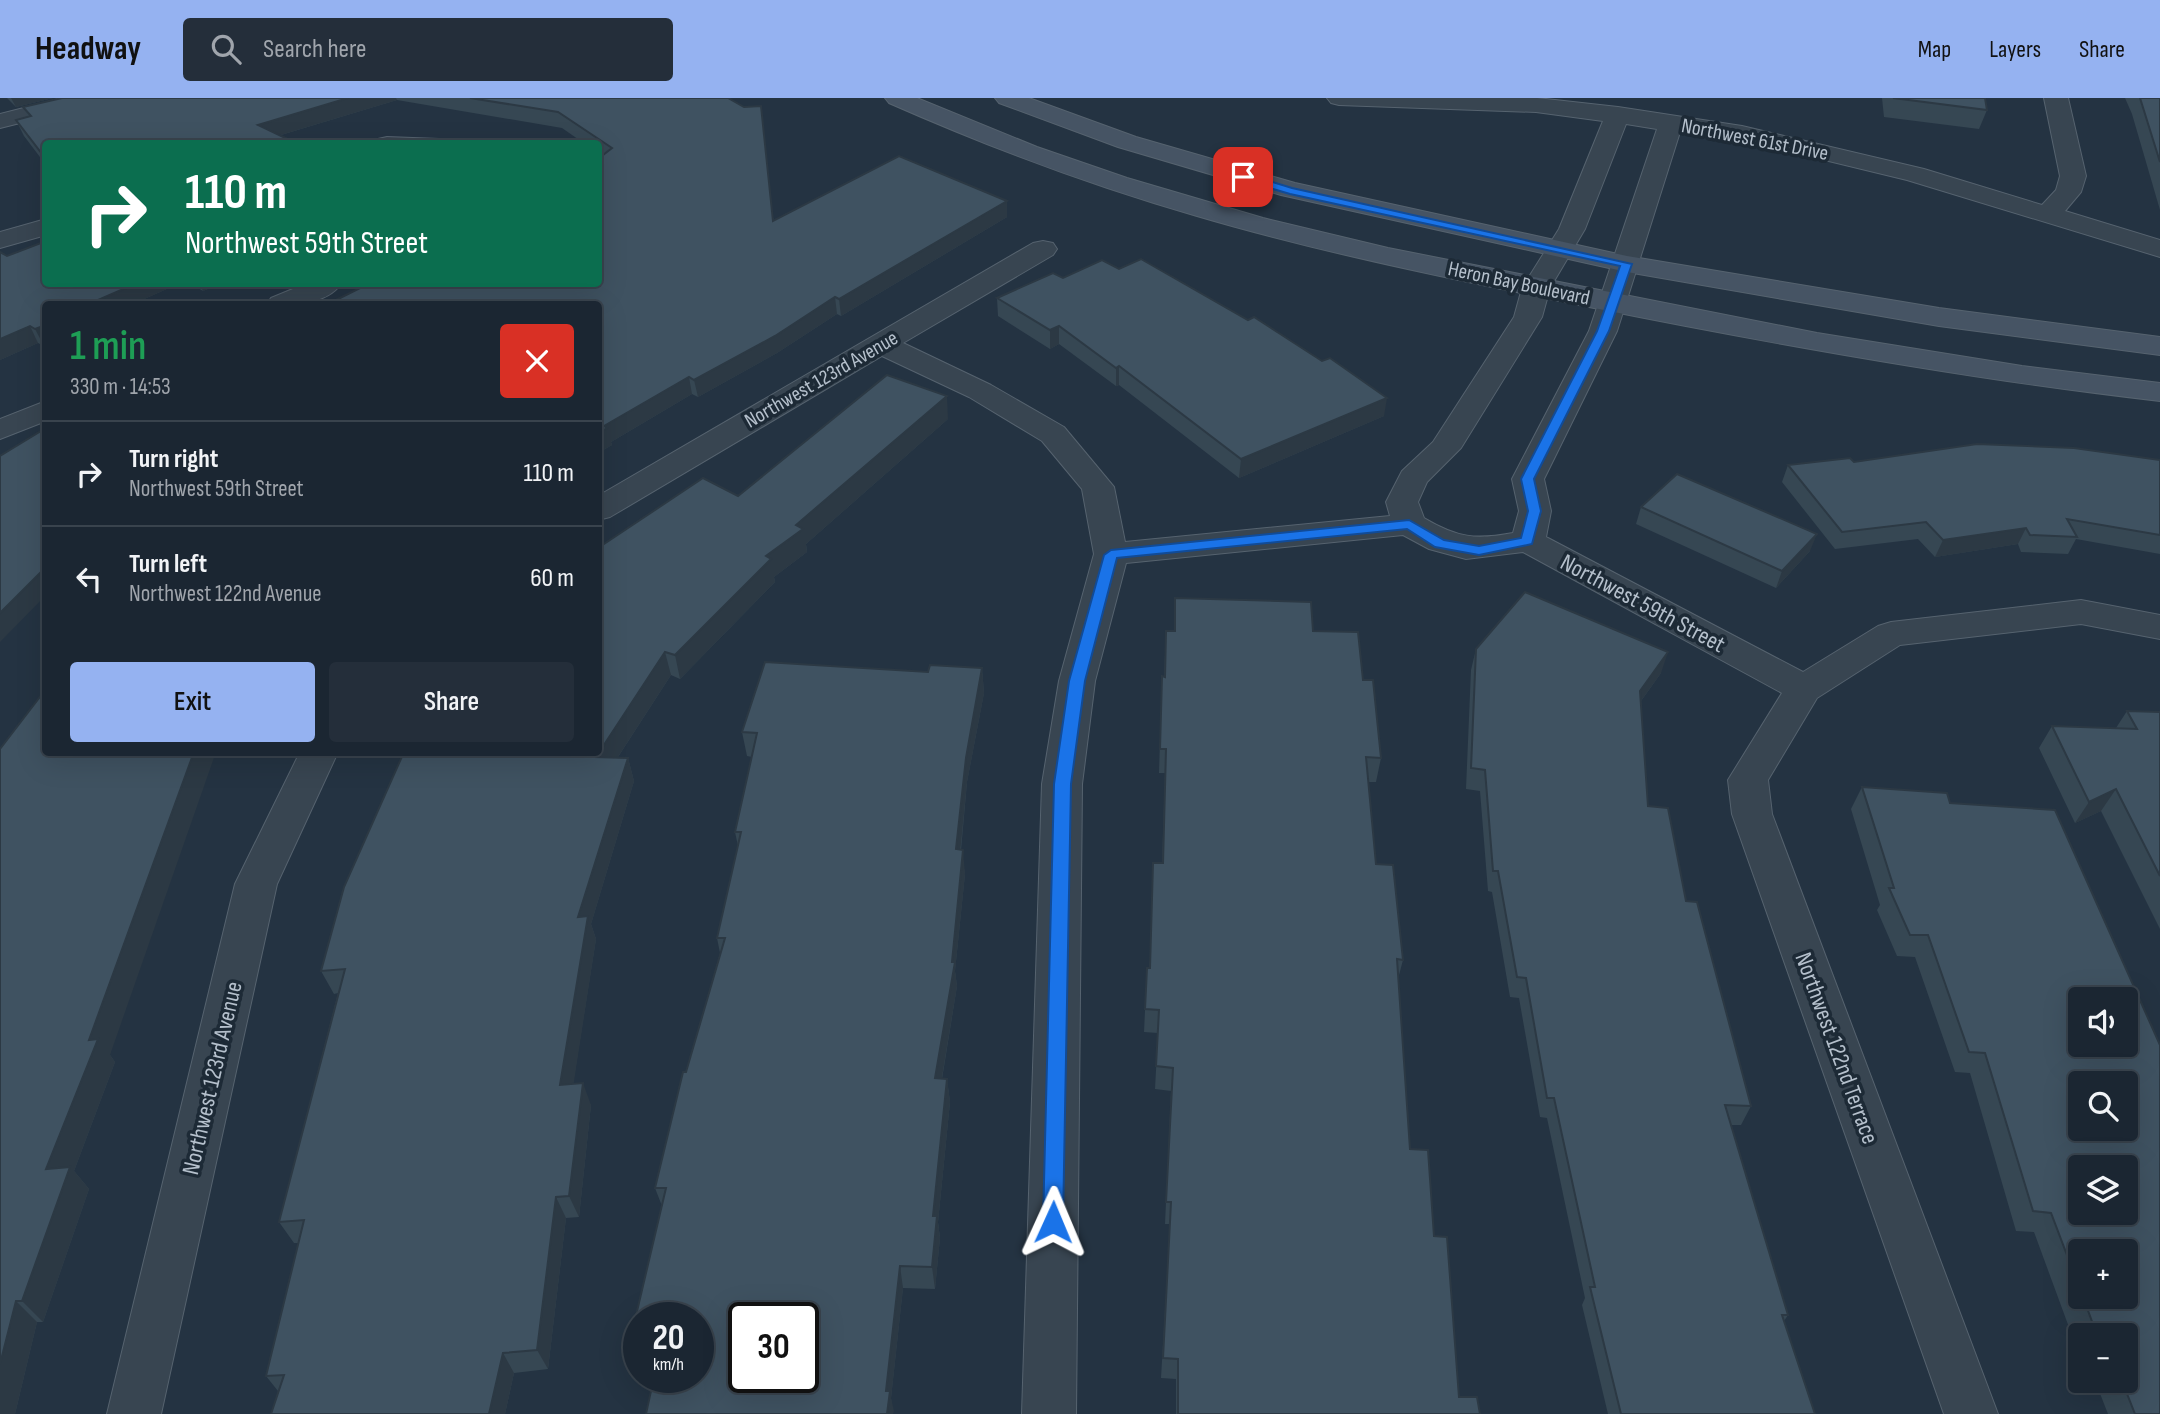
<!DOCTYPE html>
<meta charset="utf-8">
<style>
body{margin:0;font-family:"Sofia Sans Condensed",sans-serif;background:#242e3a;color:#f1f3f6;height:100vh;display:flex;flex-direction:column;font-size:26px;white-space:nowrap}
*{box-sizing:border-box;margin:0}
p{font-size:23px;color:#a0a5ac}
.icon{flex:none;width:38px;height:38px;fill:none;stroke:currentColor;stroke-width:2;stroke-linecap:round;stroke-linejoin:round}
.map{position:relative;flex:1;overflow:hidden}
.details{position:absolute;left:42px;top:203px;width:560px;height:455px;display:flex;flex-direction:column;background:#1b2632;border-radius:7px;box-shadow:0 7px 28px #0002,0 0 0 2px #39434d}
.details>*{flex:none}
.hud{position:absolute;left:42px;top:42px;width:560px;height:147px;border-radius:7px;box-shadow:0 7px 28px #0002,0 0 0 2px #39434d;background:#0b6e4f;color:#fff;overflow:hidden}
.tools{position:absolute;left:2068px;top:889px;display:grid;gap:14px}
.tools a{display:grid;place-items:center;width:70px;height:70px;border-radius:7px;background:#1b2632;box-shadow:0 7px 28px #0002,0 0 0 2px #39434d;font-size:35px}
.speed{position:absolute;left:623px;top:1204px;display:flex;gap:14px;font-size:35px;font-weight:700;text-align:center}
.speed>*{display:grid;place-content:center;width:91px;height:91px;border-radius:50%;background:#1b2632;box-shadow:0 7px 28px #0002,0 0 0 2px #39434d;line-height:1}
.speed small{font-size:18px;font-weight:400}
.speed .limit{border:4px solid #111;border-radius:10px;background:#fff;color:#111}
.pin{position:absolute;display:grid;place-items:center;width:60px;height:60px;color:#fff;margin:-30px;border-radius:14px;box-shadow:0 4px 10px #0006}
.me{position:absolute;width:77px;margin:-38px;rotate:1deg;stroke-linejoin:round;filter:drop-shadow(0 0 5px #0008)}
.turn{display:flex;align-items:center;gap:24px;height:147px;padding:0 28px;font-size:32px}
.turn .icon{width:91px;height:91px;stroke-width:2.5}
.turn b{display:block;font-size:49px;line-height:60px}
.round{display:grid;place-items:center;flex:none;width:74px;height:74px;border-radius:7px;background:#242e3a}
.summary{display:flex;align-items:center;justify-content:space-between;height:119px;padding:0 28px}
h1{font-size:42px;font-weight:600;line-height:52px;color:#1e9e55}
.action{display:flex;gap:14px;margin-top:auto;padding:14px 28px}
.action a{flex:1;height:80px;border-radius:7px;background:#95b2f1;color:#111;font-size:28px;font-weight:600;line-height:80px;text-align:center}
.action a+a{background:#242e3a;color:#f1f3f6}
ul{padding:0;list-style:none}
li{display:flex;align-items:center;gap:21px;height:105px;padding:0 28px;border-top:2px solid #39434d}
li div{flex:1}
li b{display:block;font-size:26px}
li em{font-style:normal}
header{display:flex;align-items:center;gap:42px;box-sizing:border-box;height:98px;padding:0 35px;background:#95b2f1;color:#111}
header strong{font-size:33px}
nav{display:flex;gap:38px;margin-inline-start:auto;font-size:24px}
.search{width:490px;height:63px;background:#242e3a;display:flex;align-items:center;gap:18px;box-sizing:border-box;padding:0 24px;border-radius:7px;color:#a0a5ac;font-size:26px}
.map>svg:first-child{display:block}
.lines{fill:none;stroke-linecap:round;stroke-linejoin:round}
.street-casing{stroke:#56636f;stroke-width:2}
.secondary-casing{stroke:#56636f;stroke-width:2}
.street{fill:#384551;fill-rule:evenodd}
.secondary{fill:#465464;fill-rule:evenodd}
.wall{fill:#364753;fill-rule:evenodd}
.shaded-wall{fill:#2c3944}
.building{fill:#3f5261;stroke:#2c3944;stroke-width:2;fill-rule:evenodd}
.route{fill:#1a73e8;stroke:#114b97;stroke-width:2}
.labels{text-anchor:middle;stroke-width:7;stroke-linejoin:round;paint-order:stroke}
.far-street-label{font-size:21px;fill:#b5c0cc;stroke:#1d2a36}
.street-label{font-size:24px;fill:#b5c0cc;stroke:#1d2a36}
</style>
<header>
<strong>Headway</strong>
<div class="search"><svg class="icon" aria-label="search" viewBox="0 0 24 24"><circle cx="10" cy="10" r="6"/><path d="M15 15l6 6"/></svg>Search here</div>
<nav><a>Map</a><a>Layers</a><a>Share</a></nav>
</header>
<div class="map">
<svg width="2160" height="1316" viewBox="0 0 2160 1316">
<rect width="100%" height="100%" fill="#243342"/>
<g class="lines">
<!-- street casing -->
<g class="street-casing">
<g id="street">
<path d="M63 0H104L100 5 0 30V16Z"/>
<path d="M1327 0H1537L1618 9 1742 28 1924 71 2042 107 2056 92 2060 78 2044 0H2068L2086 78 2081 94 2065 113 2160 142V159L1907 82 1742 42 1680 34 1617 233 1544 381 1551 413 1546 439 1803 574 1878 528 1891 524 2081 502 2160 517V541L2081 526 1900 547 1817 600 1768 682 1772 716 1998 1316H1944L1732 716 1728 682 1782 595 1523 454 1466 461 1429 451 1403 437 1126 465 1095 583 1082 686 1076 1316H1022L1042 686 1059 583 1094 456 1082 391 1042 343 969 299 882 258 610 419 598 422V398L1033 145 1043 143 1053 145 1057 151 1053 157 903 245 991 287 1064 329 1114 389 1125 444 1390 418 1386 404 1402 373 1433 344 1514 219 1522 190 1559 131 1603 23 1536 14 1339 7 1331 5ZM1626 26 1657 31 1589 233 1512 381 1519 413 1513 435C1475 442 1458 440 1424 420L1418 404 1427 384 1461 350 1542 219 1550 190 1585 131Z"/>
<path d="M387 39 439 41 442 46H375L378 41Z"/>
<path d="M46 121V137L0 150V134Z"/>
<path d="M305 186H341C326 207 290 208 267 206L271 200Z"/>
<path d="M46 303V323L0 341V321Z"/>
<path d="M300 654H338L277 786 161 1316H107L235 786Z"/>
</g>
</g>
<!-- secondary casing -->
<g class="secondary-casing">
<g id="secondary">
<path d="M885 0H917L1037 49 1127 80 1263 120 1388 150 1817 235 2022 268 2160 285V303C1968 281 1778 247 1589 209 1458 182 1326 156 1197 118 1092 88 989 49 889 5Z"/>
<path d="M995 0H1029L1136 39 1295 85 1627 158 1939 210 2160 239V257L1939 228 1627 174 1281 97 1118 49 999 5Z"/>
</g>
</g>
<!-- street -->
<use href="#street" class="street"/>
<!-- secondary -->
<use href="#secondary" class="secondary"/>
</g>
<!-- wall -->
<g class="wall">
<path d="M7 0H53L16 9Z"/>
<path d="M62 0H728L774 122 1007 119 841 218 837 216 777 255 698 299 692 296 611 344 612 347 598 355V186L603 57 598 54V46H585L562 30 397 2 281 37 46 46V67L24 38 16 22 28 19 23 9Z"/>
<path d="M1882 0H1985L1987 12 1979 31 1884 19Z"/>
<path d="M2125 0H2160V112L2132 16Z"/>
<path d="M0 154 7 158 46 186H178L133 206H46L44 248 38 245 0 262Z"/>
<path d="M1063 180 1384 318 1239 380 1119 287 1116 288 1059 246 1050 251 998 218 997 200Z"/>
<path d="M191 186H220L203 193Z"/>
<path d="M948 321 806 446 807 454 774 479 775 484 680 581 671 577 618 659 628 660 634 683 591 826 596 841 573 986 591 1007 579 1119 566 1120 548 1271 514 1275 505 1316H271L278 1293 266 1278 299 1145H294L279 1124 338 895 334 896 321 873 738 398Z"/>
<path d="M2160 362V456L2076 441 2068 456 2021 454 2018 446 1935 459 1918 441 1835 451 1782 384 1788 367 1854 364Z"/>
<path d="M1641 409 1810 453 1776 490 1636 426Z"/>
<path d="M1175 500 1313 533 1363 582 1381 660 1376 684H1368L1376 766 1403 862 1398 881 1410 1051 1434 1138 1459 1299 1480 1316H1176V1281L1161 1280 1170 1126H1165L1171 993 1155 991 1158 935 1144 934 1147 870H1149L1162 765 1165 675H1159L1162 578H1164L1166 533H1174Z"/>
<path d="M1476 551 1661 575 1641 603 1648 708 1686 803 1751 1008 1741 1027H1731L1788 1217 1784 1223 1815 1316H1608L1582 1207 1585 1200 1547 1020 1540 1019 1519 900 1510 899 1492 794 1488 793 1480 693 1466 691 1471 572Z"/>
<path d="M982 570 984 595 967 684 961 752 965 776 955 873 957 888 942 981H947L950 1004 938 1124 940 1140 935 1191 903 1190 891 1300 893 1316H646L698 1279 639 1220V1263L630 1243 662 1108 655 1090 686 974 720 855 717 840 738 748 735 734 752 659 747 658 742 634 928 574Z"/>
<path d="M2127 613 2160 614V831L2101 713 2075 725 2039 650 2052 628 2116 630Z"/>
<path d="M1 651 110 957 115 964 74 1073 89 1091 43 1224H37L15 1316H0Z"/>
<path d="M1862 689 1947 695 1950 705 2055 712 2160 947V1316H2108L2099 1293 2092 1292 2088 1283H2126V1237H2081V1262L2034 1134 2016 1133 1970 975 1955 974 1915 859 1897 858 1877 812 1880 807 1851 711ZM2081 901H2126V947H2081ZM2081 985H2126V1031H2081ZM2081 1069H2126V1115H2081ZM2081 1153H2126V1199H2081Z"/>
</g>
<!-- shaded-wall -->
<g class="shaded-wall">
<path d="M11 0H53L16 9Z"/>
<path d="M348 0H396L397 2 264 42 258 27Z"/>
<path d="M1007 103V119L841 218 839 201Z"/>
<path d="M135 186H178L133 206H89Z"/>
<path d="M200 186H220L203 193Z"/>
<path d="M835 199 837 216 777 255 698 299 694 282Z"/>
<path d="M46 227V248H44L35 231Z"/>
<path d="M30 228 38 245 0 262V241Z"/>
<path d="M1059 228V246L1050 251V232Z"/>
<path d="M1119 268V287L1116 288V270Z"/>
<path d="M689 279 692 296 611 344 612 347 598 355V335L604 328Z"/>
<path d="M947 298 948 321 806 446 807 454 774 479 775 484 680 581 675 557 766 458 796 427Z"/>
<path d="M1387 300 1384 318 1239 380 1241 361Z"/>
<path d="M2026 430 2018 446 1935 459 1943 442Z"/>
<path d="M1817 436 1810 453 1776 490 1782 473Z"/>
<path d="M46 469V497L0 544V515Z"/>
<path d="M665 554 671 577 603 682 596 659Z"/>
<path d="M1668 554 1661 575 1633 614 1640 593Z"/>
<path d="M982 570 984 595 967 684 958 776 956 751 966 660Z"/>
<path d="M194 654H216L110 957 115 964 74 1073 89 1091 43 1224 22 1203 46 1071 89 942Z"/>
<path d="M628 660 634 683 591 826 596 841 570 1009 560 987 578 819Z"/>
<path d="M2116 691 2101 713 2075 725 2089 704Z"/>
<path d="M963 752 965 776 955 873 957 888 938 1003 935 980 952 864Z"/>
<path d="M947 981 950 1004 938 1124 940 1140 935 1191 932 1169 933 1118Z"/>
<path d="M583 985 591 1007 579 1119 569 1098Z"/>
<path d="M556 1099 566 1120 548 1271 537 1252Z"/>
<path d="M900 1168 903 1190 891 1300 894 1313 893 1316H887L886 1293Z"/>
<path d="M16 1203 37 1224 15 1316H0V1266Z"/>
<path d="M503 1255 514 1275 505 1316H489Z"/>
</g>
<!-- building -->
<g class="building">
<path d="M62 0H348L258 27 298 46H46V61L16 22 31 18 23 9Z"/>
<path d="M470 0H728L744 9 761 8 773 123 899 58 1007 103 839 201 835 199 775 238 694 282 689 279 604 328 607 330 598 335V206H328L368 186H598V61L612 50 558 14Z"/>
<path d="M1893 0H1985L1987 12Z"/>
<path d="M2140 0H2160V64Z"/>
<path d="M46 143V186H135L89 206H46V227L35 231 30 228 0 241V154L7 158Z"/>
<path d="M1141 161 1248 222 1254 219 1322 263 1330 260 1387 300 1241 361 1119 268 1116 270 1059 228 1050 232 997 200 1053 175 1063 180 1102 162 1119 171Z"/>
<path d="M887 277 947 298 796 427 803 431 766 458 771 461 675 557 665 554 596 659 628 660 578 819 588 818 560 987 583 985 569 1098 556 1099 537 1252 503 1255 489 1316H271L284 1277 266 1278 304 1122 279 1124 345 871 321 873 344 789 404 654H598V450L703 380 738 398Z"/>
<path d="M46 330V469L0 515V358Z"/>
<path d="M1977 346 2074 350 2160 362V437L2067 421 2077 439 2030 437 2026 430 1943 442 1926 424 1842 434 1788 367 1850 360 1854 364Z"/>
<path d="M1677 376 1817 436 1782 473 1641 409Z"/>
<path d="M1525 494 1668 554 1640 593 1648 708 1668 710 1686 803 1697 804 1751 1008 1725 1007 1788 1217H1782L1815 1316H1621L1590 1189H1595L1554 1000H1547L1526 880 1517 879 1498 773H1493L1485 672 1471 670 1476 551Z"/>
<path d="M1175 500 1311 504 1313 533 1358 534 1363 582H1373L1381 660 1366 659 1376 766 1393 767 1403 862 1397 861 1410 1051 1428 1052 1434 1138 1447 1139 1459 1299H1477L1480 1316H1178V1261L1163 1260 1171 1104H1166L1173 970 1156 968 1159 912 1145 911 1147 870H1150L1153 765H1163L1166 651H1160L1162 578 1165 579 1166 533H1175Z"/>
<path d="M765 564 928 574 930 567 982 570 966 660 956 751 963 752 952 864H955L935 980 947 981 933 1118H937L932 1169 900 1168 886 1293H890L887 1316H646L654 1279H698V1220H639V1243H630L666 1090H655L683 974H686L725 840H717L741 734H735L757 635 742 634ZM744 1220H803V1279H744Z"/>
<path d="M46 591V654H194L89 942 98 941 46 1071 70 1069 22 1203H16L0 1266V651Z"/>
<path d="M2127 613 2160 614V778L2116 691 2089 704 2052 628 2137 631Z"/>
<path d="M1862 689 1947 695 1950 705 2055 712 2160 947V1316H2135L2122 1283H2126V1237H2097L2083 1199H2126V1153H2081V1194L2051 1115 2033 1113 1985 955 1969 954 1928 837H1910L1889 790H1894ZM2081 901H2126V947H2081ZM2081 985H2126V1031H2081ZM2081 1069H2126V1115H2081Z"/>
</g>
<!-- route -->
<path class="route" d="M1243 75 1292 90 1632 166 1609 233 1534 381 1541 413 1532 446 1479 457 1435 449 1407 431 1117 460 1085 583 1071 686 1063 1124 1060 1131 1053 1133 1046 1131 1043 1124 1054 686 1069 583 1104 457 1111 452 1409 422 1444 442 1479 448 1521 440 1528 413 1521 381 1597 233 1620 168 1290 96 1239 81 1238 79Z"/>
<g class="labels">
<!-- far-street labels -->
<g class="far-street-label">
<text transform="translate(1755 41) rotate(11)" y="7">Northwest 61st Drive</text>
<text transform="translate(1519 185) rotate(12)" y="7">Heron Bay Boulevard</text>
<text transform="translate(821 281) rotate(-30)" y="7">Northwest 123rd Avenue</text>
</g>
<!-- street labels -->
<g class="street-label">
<text transform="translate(1643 505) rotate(28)" y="8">Northwest 59th Street</text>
<text transform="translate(1837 950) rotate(70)" y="8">Northwest 122nd Terrace</text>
<text transform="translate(212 980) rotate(-77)" y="8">Northwest 123rd Avenue</text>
</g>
</g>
</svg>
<div class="tools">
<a><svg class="icon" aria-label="sound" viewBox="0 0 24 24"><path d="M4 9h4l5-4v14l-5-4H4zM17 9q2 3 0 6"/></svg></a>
<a><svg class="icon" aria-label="search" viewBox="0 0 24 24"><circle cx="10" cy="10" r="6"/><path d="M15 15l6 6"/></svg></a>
<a><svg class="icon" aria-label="layers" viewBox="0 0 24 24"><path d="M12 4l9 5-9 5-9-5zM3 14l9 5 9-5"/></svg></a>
<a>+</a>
<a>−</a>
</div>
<div class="speed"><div>20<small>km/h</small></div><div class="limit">30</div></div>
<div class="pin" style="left:1243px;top:79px;background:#d93025"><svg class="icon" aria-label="arrive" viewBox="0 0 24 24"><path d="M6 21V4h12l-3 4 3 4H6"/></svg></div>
<svg class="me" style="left:1053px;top:1124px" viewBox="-20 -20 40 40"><path d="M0-17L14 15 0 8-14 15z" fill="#1a73e8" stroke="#fff" stroke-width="4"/></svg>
<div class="hud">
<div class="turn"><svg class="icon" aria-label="right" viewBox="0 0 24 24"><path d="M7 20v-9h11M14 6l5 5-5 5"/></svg><div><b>110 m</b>Northwest 59th Street</div></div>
</div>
<section class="details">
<div class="summary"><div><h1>1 min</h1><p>330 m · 14:53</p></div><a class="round" style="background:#d93025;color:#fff"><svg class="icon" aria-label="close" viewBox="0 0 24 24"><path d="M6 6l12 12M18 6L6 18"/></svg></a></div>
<ul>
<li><svg class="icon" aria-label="right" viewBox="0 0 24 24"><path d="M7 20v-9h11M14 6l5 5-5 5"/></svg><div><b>Turn right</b><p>Northwest 59th Street</p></div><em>110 m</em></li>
<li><svg class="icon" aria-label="left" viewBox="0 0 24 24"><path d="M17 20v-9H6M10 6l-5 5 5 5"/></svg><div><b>Turn left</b><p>Northwest 122nd Avenue</p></div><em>60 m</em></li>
</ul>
<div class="action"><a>Exit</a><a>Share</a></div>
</section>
</div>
